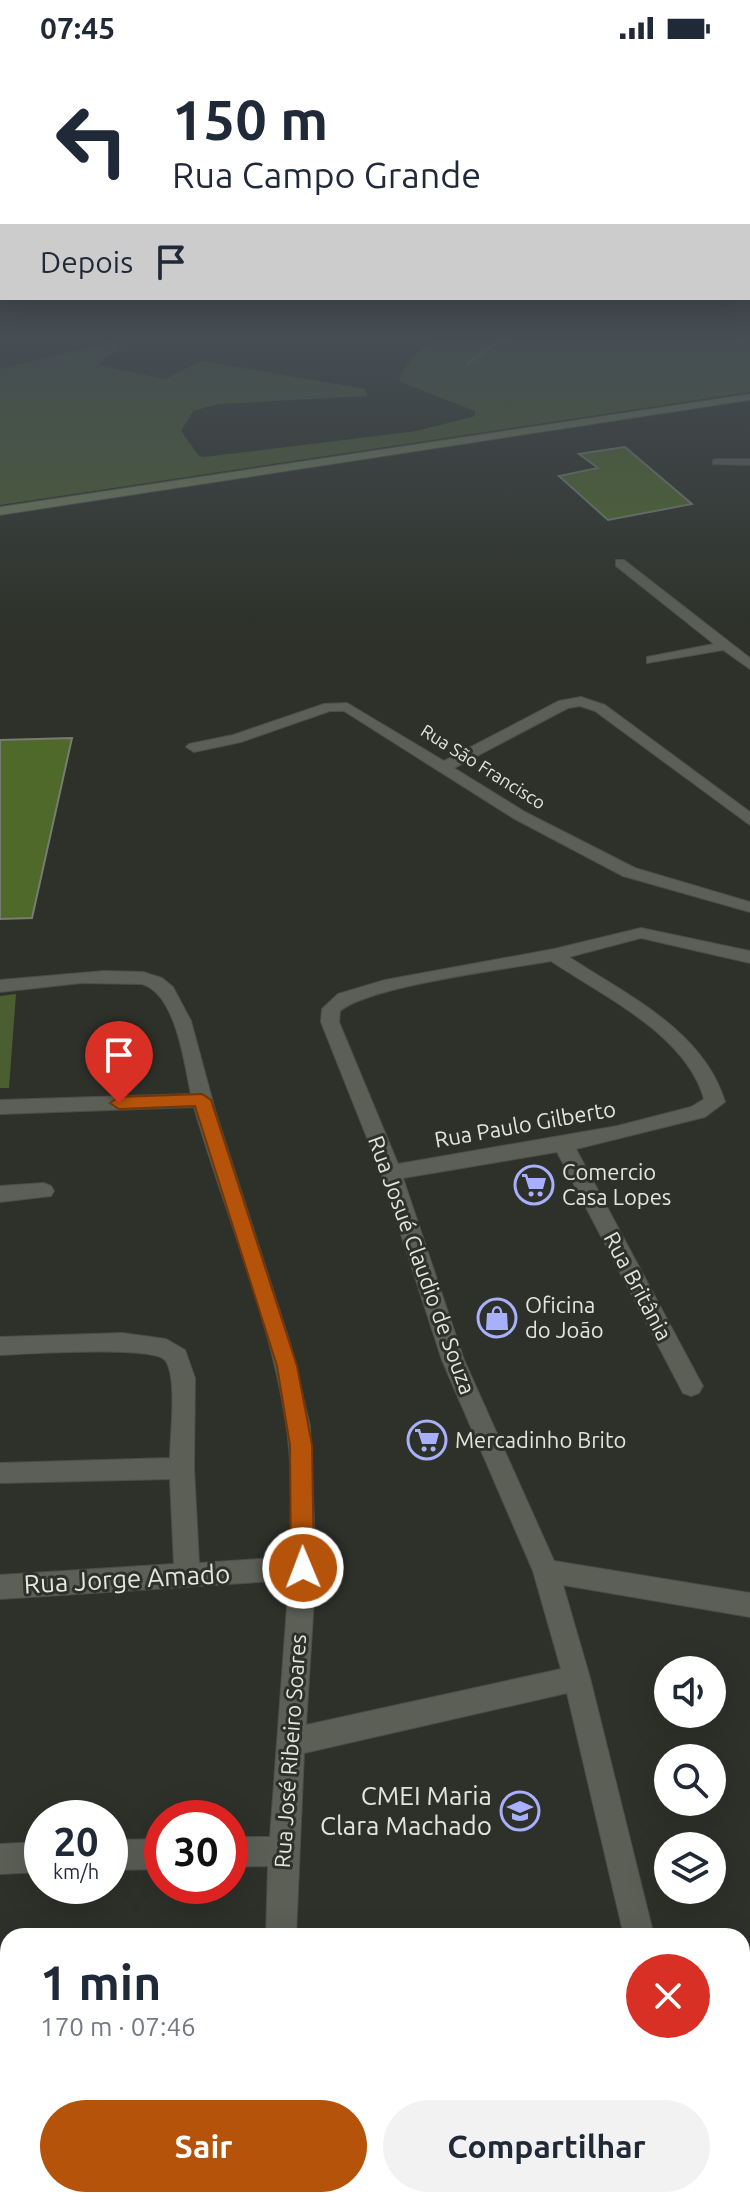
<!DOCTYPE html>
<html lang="pt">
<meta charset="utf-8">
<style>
body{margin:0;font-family:Ubuntu,sans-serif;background:#f2f2f3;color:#1f2937;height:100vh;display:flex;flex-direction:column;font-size:30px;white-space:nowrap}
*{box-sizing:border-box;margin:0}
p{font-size:26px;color:#747a83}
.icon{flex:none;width:44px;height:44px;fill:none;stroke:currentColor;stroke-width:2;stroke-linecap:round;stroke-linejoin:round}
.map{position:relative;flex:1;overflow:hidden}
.side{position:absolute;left:0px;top:1872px;width:750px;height:280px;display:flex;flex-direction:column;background:#fff;border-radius:24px 24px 0 0;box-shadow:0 8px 32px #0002}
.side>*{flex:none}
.guide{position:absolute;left:0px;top:0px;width:750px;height:244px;box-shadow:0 8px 32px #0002;background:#fff;color:#1f2937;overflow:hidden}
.fabs{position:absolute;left:654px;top:1600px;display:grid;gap:16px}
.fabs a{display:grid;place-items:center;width:72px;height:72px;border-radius:50%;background:#fff;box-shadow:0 8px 32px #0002;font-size:40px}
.speed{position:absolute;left:24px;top:1744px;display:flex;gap:16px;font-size:40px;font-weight:700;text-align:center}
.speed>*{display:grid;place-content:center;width:104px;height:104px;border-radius:50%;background:#fff;box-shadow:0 8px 32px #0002;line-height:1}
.speed small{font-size:20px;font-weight:400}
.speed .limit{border:12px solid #d22;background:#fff;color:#111}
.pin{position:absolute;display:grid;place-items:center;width:68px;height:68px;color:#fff;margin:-82px -34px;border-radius:50% 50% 50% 0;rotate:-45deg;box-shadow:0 0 8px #0007}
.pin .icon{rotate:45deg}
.me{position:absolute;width:88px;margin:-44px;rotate:359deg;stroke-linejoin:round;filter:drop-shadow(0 0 6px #0008)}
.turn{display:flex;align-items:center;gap:28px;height:168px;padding:0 40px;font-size:36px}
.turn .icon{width:104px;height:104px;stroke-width:2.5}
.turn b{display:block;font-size:56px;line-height:68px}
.then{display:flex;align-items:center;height:76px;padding:0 40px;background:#0003;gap:16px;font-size:30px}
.round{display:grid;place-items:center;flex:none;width:84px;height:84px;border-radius:42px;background:#f2f2f3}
.headline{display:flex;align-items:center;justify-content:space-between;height:136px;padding:0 40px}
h1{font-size:48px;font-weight:700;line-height:60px}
.cta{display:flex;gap:16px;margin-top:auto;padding:16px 40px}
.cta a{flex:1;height:92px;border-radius:48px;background:#b45309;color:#fff;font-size:32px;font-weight:700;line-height:92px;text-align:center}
.cta a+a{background:#f2f2f3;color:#1f2937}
.status{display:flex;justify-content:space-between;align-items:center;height:56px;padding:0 40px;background:#fff;direction:ltr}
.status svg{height:22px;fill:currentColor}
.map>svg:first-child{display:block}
.green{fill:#4a5e32}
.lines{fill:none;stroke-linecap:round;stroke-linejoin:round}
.stream{stroke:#678345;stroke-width:4}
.building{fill:#4e692a;stroke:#787c73;stroke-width:2}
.street-casing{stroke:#4a4e47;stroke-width:2}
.secondary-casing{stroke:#4a4e47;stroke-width:2}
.street{fill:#5b5f56;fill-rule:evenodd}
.secondary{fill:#71805e;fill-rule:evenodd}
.route{fill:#b45309;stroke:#753606;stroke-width:2}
.labels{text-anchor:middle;stroke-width:6;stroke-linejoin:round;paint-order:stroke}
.far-street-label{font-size:18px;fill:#e2e5df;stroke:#2d3129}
.street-label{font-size:22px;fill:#e2e5df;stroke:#2d3129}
.poi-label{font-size:22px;fill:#e2e5df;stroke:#2d3129;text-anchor:start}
.near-street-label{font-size:26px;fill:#e2e5df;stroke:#2d3129}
.near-poi-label{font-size:26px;fill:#e2e5df;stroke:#2d3129;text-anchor:end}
</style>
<div class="status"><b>07:45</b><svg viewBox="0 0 49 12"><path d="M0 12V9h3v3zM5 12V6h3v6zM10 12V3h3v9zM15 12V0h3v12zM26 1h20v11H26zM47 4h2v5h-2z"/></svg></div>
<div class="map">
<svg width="750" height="2152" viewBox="0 0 750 2152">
<rect width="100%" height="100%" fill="#2d3129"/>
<!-- green -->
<g class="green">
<path d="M437 282H750V336L0 449V313L111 286 122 290 97 309 165 323 201 305 365 333 367 340 218 348 193 355 181 375 199 400 204 401 417 375 475 360V355L401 326 399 320 416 297Z"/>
<path d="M16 938 9 1032H0V940Z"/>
</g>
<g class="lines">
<!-- stream -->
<path class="stream" d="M468 307 497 286 517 282"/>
</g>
<!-- building -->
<g class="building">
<path d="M625 391 692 448 608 464 559 420 598 412 579 398Z"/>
<path d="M72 682 32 862 0 863V684Z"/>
</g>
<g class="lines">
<!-- street casing -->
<g class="street-casing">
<g id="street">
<path d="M717 403H750V409L713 408V404Z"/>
<path d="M616 504H624L750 602V613L723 594 647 607V601L714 588 616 510Z"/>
<path d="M581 641 605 649 750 756V769L595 655 580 650 568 652 454 712 525 756 635 812 750 846V856L623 820 513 762 344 655H330L241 686 194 696 186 691 189 688 233 679 324 648 347 647 444 705 559 645Z"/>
<path d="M641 872 750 895V907L641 882 569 901C627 939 704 975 725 1046L705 1061 576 1093 699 1323 703 1330 699 1337 691 1340 683 1337 557 1096 403 1122 464 1304 554 1505 750 1537V1561L563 1529 590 1622 654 1880H624L567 1637 304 1697 296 1880H266L268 1810 230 1811V1781H270L289 1524 0 1543V1519L174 1508 170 1423 0 1427V1407L170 1402C170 1381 178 1320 165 1304 152 1289 25 1298 0 1299V1281L122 1277 166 1283 185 1294 195 1322 194 1412 199 1507 290 1501C291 1457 293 1411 286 1367 270 1259 224 1156 194 1051L0 1058V1044L191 1038C184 1006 176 938 142 928L81 927 0 936V924L104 915 143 916 162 922 173 931 191 965 215 1054 290 1287 310 1370 316 1512 306 1669 561 1613 533 1515 442 1304 381 1117 321 966 322 953 338 938 385 924 554 893ZM551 905C604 941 686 978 704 1043L691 1051 617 1070 398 1108 339 966 340 955C370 930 506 913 551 905Z"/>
<path d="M44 1127 51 1130 54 1135 51 1140 0 1146V1130Z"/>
<path d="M162 1783V1813L110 1814V1784Z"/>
<path d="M42 1786V1816L0 1818V1788Z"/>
<rect x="267" y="2144" width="34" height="8"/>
<path d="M686 2144H720L722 2152H688Z"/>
</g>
</g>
<!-- secondary casing -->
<g class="secondary-casing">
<path id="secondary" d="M750 338V344L0 459V451Z"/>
</g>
<!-- street -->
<use href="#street" class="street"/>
<!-- secondary -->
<use href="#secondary" class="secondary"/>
</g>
<!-- sky -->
<linearGradient id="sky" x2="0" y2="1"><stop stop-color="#191b17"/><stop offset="0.48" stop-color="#464e54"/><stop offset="1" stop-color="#464e54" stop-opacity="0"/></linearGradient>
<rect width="750" height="583" fill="url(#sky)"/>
<!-- route -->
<path class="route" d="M202 1038 211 1044 297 1310 312 1389 314 1512 311 1520 303 1523 295 1520 291 1512 290 1389 277 1310 195 1050 119 1053 110 1047 119 1041Z"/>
<!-- icons -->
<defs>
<g id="supermarket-ring" transform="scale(2)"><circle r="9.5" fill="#2d3129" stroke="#a8b0fc" stroke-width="1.5"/><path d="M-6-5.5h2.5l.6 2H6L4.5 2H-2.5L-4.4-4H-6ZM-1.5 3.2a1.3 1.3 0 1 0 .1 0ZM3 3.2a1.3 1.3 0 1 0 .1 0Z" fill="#a8b0fc"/></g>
<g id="shop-ring" transform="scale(2)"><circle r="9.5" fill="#2d3129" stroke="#a8b0fc" stroke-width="1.5"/><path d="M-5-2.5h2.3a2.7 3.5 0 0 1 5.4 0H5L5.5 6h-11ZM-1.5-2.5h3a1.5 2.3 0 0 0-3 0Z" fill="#a8b0fc"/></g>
<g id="school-ring" transform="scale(2)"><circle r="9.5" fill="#2d3129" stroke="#a8b0fc" stroke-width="1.5"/><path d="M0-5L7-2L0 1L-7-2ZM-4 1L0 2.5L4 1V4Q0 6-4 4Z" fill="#a8b0fc"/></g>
</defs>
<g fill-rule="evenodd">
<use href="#supermarket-ring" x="534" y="1129"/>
<use href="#shop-ring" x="497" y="1262"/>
<use href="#supermarket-ring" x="427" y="1384"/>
<use href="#school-ring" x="520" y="1755"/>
</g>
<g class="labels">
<!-- far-street labels -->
<g class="far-street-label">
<text transform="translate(483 711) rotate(32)" y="6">Rua São Francisco</text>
</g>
<!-- street labels -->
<g class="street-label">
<text transform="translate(525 1068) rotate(-10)" y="8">Rua Paulo Gilberto</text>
<text transform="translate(422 1209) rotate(70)" y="8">Rua Josué Claudio de Souza</text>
<text transform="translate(638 1230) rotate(62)" y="8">Rua Britânia</text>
<text transform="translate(290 1695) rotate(-86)" y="8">Rua José Ribeiro Soares</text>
</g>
<!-- poi labels -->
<g class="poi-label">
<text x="562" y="1124">Comercio<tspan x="562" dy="25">Casa Lopes</tspan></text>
<text x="525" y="1257">Oficina<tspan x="525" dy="25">do João</tspan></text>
<text x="455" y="1392">Mercadinho Brito</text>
</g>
<!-- near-street labels -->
<g class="near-street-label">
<text transform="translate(127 1523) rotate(-3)" y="9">Rua Jorge Amado</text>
</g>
<!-- near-poi labels -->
<g class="near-poi-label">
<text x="492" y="1749">CMEI Maria<tspan x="492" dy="30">Clara Machado</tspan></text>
</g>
</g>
</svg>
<div class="fabs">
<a><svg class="icon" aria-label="sound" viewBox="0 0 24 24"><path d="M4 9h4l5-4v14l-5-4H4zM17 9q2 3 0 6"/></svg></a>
<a><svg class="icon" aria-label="search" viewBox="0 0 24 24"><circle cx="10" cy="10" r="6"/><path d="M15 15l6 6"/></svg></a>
<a><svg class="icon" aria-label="layers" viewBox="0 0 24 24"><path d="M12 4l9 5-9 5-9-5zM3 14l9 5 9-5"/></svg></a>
</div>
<div class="speed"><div>20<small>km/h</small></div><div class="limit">30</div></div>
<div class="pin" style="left:119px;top:1047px;background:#d93025"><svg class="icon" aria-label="arrive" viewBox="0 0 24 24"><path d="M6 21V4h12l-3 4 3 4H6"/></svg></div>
<svg class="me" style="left:303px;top:1512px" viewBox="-20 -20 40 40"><circle r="17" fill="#b45309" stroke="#fff" stroke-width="3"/><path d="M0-11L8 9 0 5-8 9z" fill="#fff"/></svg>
<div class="guide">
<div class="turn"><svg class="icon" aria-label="left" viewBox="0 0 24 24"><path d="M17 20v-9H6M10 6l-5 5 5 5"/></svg><div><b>150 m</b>Rua Campo Grande</div></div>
<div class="then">Depois<svg class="icon" aria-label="arrive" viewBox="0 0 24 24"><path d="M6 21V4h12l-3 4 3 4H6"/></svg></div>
</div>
<section class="side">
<div class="headline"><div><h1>1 min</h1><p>170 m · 07:46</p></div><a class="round" style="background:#d93025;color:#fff"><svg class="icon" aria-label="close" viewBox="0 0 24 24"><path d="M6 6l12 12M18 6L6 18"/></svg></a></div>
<div class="cta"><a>Sair</a><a>Compartilhar</a></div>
</section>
</div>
